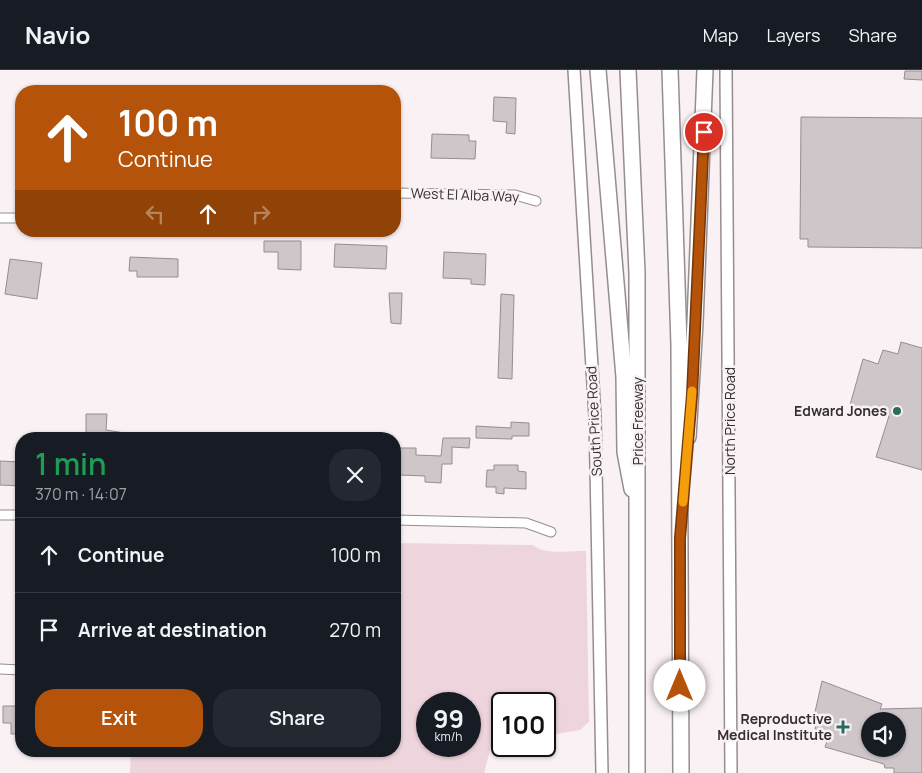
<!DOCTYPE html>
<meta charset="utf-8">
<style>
body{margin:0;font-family:Manrope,sans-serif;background:#242831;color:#f1f3f6;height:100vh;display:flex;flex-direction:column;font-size:19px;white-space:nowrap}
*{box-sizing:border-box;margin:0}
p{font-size:16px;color:#9ea1a6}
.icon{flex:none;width:28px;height:28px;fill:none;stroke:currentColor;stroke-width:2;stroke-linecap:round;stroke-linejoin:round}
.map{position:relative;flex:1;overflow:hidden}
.drawer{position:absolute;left:15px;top:362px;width:386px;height:325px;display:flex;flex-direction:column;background:#171b24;border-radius:20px;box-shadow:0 1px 4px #0004}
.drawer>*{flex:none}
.guide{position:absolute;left:15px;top:15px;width:386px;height:152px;border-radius:20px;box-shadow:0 1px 4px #0004;background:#b45309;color:#fff;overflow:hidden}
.buttons{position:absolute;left:861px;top:642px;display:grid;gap:10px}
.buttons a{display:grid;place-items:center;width:45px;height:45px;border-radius:50%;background:#171b24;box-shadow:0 1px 4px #0004;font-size:25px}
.speed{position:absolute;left:416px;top:622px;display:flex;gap:10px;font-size:25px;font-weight:700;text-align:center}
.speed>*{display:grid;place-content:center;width:65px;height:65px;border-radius:50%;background:#171b24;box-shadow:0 1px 4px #0004;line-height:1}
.speed small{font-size:12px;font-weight:400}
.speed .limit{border:2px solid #111;border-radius:8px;background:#fff;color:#111}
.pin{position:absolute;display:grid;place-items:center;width:42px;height:42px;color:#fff;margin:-21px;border:2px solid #fff;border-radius:50%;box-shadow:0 1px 5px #0007}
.me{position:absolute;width:55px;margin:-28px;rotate:0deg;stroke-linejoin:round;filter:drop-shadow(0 0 4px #0008)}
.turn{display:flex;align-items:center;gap:18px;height:105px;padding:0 20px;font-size:22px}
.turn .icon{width:65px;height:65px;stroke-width:2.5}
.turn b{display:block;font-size:35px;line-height:42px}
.lanes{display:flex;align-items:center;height:48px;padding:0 20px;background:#0003;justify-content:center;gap:25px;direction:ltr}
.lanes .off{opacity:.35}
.round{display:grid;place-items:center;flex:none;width:52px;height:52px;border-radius:20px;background:#242831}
.head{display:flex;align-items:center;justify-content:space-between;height:85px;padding:0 20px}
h1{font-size:30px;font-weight:600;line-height:38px;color:#1e9e55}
.primary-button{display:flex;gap:10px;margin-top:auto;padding:10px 20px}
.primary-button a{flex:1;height:58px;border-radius:20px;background:#b45309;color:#fff;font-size:20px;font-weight:600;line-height:58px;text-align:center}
.primary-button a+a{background:#242831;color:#f1f3f6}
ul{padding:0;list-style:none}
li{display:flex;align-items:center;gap:15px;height:75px;padding:0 20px;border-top:1px solid #363941}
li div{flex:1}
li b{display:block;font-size:19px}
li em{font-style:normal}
header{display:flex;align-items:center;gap:30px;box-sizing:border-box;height:70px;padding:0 25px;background:#171b24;border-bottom:1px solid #363941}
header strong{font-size:24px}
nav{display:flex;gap:28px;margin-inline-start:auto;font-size:18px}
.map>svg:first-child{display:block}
.green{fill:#eed4dc;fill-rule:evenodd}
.building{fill:#cfc6c9;stroke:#958d8f;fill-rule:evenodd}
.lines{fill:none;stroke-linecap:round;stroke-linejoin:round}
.minor-casing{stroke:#958d90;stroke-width:11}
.secondary-casing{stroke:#958d90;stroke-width:14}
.motorway-casing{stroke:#958d90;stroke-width:18}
.minor{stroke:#fff;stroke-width:9}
.secondary{stroke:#fff;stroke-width:11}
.motorway{stroke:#fff;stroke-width:15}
.route-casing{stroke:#753606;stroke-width:12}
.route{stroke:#b45309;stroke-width:9}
.slow{stroke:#f59e0b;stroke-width:9}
.poi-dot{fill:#2a6d5f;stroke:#faf1f4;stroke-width:2}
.labels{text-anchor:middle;stroke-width:5;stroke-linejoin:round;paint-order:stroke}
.street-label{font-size:14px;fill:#333031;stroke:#faf1f4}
.poi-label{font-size:14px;font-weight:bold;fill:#333031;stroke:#faf1f4;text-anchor:end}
</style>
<header>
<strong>Navio</strong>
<nav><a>Map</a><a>Layers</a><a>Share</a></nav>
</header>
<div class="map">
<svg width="922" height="703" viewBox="0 0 922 703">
<rect width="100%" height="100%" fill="#faf1f4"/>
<!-- green -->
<path class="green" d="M395 473 533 475C546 486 569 480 586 481L589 652 580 660 545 666V634H502V674L491 676 484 703H130L131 681H395ZM428 634H470V676H428Z"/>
<!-- building -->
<g class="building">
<path d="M905 1H922V10L904 9Z"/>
<path d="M494 27 516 28 515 64 506 63 507 52 493 51Z"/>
<path d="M801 47 922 48V178L808 177V169H800Z"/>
<path d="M432 64 469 65V71H476L475 89 431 88Z"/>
<path d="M264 171H301V200L278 199V182H264Z"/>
<path d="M335 174 387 176 386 199 334 197Z"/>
<path d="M444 182 486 184 485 215 471 214V209L443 208Z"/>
<path d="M130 187 178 189V207H137V201H129Z"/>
<path d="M10 189 42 193 37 229 5 224Z"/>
<path d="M389 223H402L401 254 391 253Z"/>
<path d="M501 224 514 225 512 309 498 308Z"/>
<path d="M901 272 922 278V400L876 387 889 346 850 335 863 289 878 294 883 280 898 284Z"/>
<path d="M86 344H107L106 360 131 364V369L86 368Z"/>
<path d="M511 352 529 353V366H512V369L476 368V356L511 358Z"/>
<path d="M443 368H470L469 378 452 377V394H442L441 413 425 412V406L399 405V378H416V385L441 386Z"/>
<path d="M0 391 21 392V416L0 415Z"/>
<path d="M494 395H518V401L526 402V419L504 418V424L496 423V417H486L487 400H494Z"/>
<path d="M822 611 882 634 880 639 922 638V703H894V698H885L884 694 825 677 829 665 815 659 819 644 815 642ZM870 651H898V679H870Z"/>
<path d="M3 636H17V645H21V664H11V653H3Z"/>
</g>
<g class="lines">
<!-- minor casing -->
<g class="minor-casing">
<g id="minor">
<path d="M395 123 515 125 536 131"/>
<path d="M0 148H21"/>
<path d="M0 445H21"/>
<path d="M395 450 526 453 551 462"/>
<path d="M0 599 21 600"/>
</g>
</g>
<!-- secondary casing -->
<g class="secondary-casing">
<g id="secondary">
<path d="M574 0 595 347 602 703"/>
<path d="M726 0 731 703"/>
</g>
</g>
<!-- motorway casing -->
<g class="motorway-casing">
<g id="motorway">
<path d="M598 0 624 307 625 382 632 419"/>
<path d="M628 0 637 203V703"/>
<path d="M670 0 679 275 681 703"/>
<path d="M688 367 695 253 705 0"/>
</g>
</g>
<!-- minor -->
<use href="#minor" class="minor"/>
<!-- secondary -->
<use href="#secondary" class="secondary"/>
<!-- motorway -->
<use href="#motorway" class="motorway"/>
</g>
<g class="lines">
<!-- route casing -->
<g class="route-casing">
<path id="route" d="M680 616V468L692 325 704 62"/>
</g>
<!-- route -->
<use href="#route" class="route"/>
<!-- slow -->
<path class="slow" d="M683 432 692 321"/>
</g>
<!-- markers -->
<g class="poi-dot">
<circle cx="897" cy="341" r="5"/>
<path d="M840.5 649.5h5v5h5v5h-5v5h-5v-5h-5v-5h5z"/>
</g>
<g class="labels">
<!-- street labels -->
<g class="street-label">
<text transform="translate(465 125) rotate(2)" y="5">West El Alba Way</text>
<text transform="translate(594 351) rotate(-93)" y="5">South Price Road</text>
<text transform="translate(638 351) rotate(-90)" y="5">Price Freeway</text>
<text transform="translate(730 351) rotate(-90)" y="5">North Price Road</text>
</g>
<!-- poi labels -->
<g class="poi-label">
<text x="887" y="346">Edward Jones</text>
<text x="832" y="654">Reproductive<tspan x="832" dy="16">Medical Institute</tspan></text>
</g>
</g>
</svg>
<div class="buttons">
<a><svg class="icon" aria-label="sound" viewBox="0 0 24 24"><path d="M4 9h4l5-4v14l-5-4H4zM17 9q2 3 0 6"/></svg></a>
</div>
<div class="speed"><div>99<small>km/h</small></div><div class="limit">100</div></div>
<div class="pin" style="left:704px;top:62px;background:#d93025"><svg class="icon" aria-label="arrive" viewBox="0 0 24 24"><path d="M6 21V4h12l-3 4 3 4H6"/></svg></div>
<svg class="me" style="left:680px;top:616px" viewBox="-20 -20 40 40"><circle r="19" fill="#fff"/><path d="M0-13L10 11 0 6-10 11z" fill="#b45309"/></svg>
<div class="guide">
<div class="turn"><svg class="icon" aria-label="ahead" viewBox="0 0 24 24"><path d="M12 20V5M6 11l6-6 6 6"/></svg><div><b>100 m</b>Continue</div></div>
<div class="lanes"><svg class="icon off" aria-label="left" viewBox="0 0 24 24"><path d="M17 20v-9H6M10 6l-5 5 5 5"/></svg><svg class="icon" aria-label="ahead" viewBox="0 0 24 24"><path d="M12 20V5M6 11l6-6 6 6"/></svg><svg class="icon off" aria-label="right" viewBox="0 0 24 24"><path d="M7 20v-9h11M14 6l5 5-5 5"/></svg></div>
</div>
<section class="drawer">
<div class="head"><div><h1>1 min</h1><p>370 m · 14:07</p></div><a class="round"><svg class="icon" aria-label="close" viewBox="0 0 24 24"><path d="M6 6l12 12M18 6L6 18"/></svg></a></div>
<ul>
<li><svg class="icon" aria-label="ahead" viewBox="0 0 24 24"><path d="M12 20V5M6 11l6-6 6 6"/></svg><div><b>Continue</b></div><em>100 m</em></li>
<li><svg class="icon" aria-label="arrive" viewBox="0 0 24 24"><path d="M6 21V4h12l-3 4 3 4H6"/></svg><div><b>Arrive at destination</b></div><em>270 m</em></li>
</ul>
<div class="primary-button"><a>Exit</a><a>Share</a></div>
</section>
</div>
